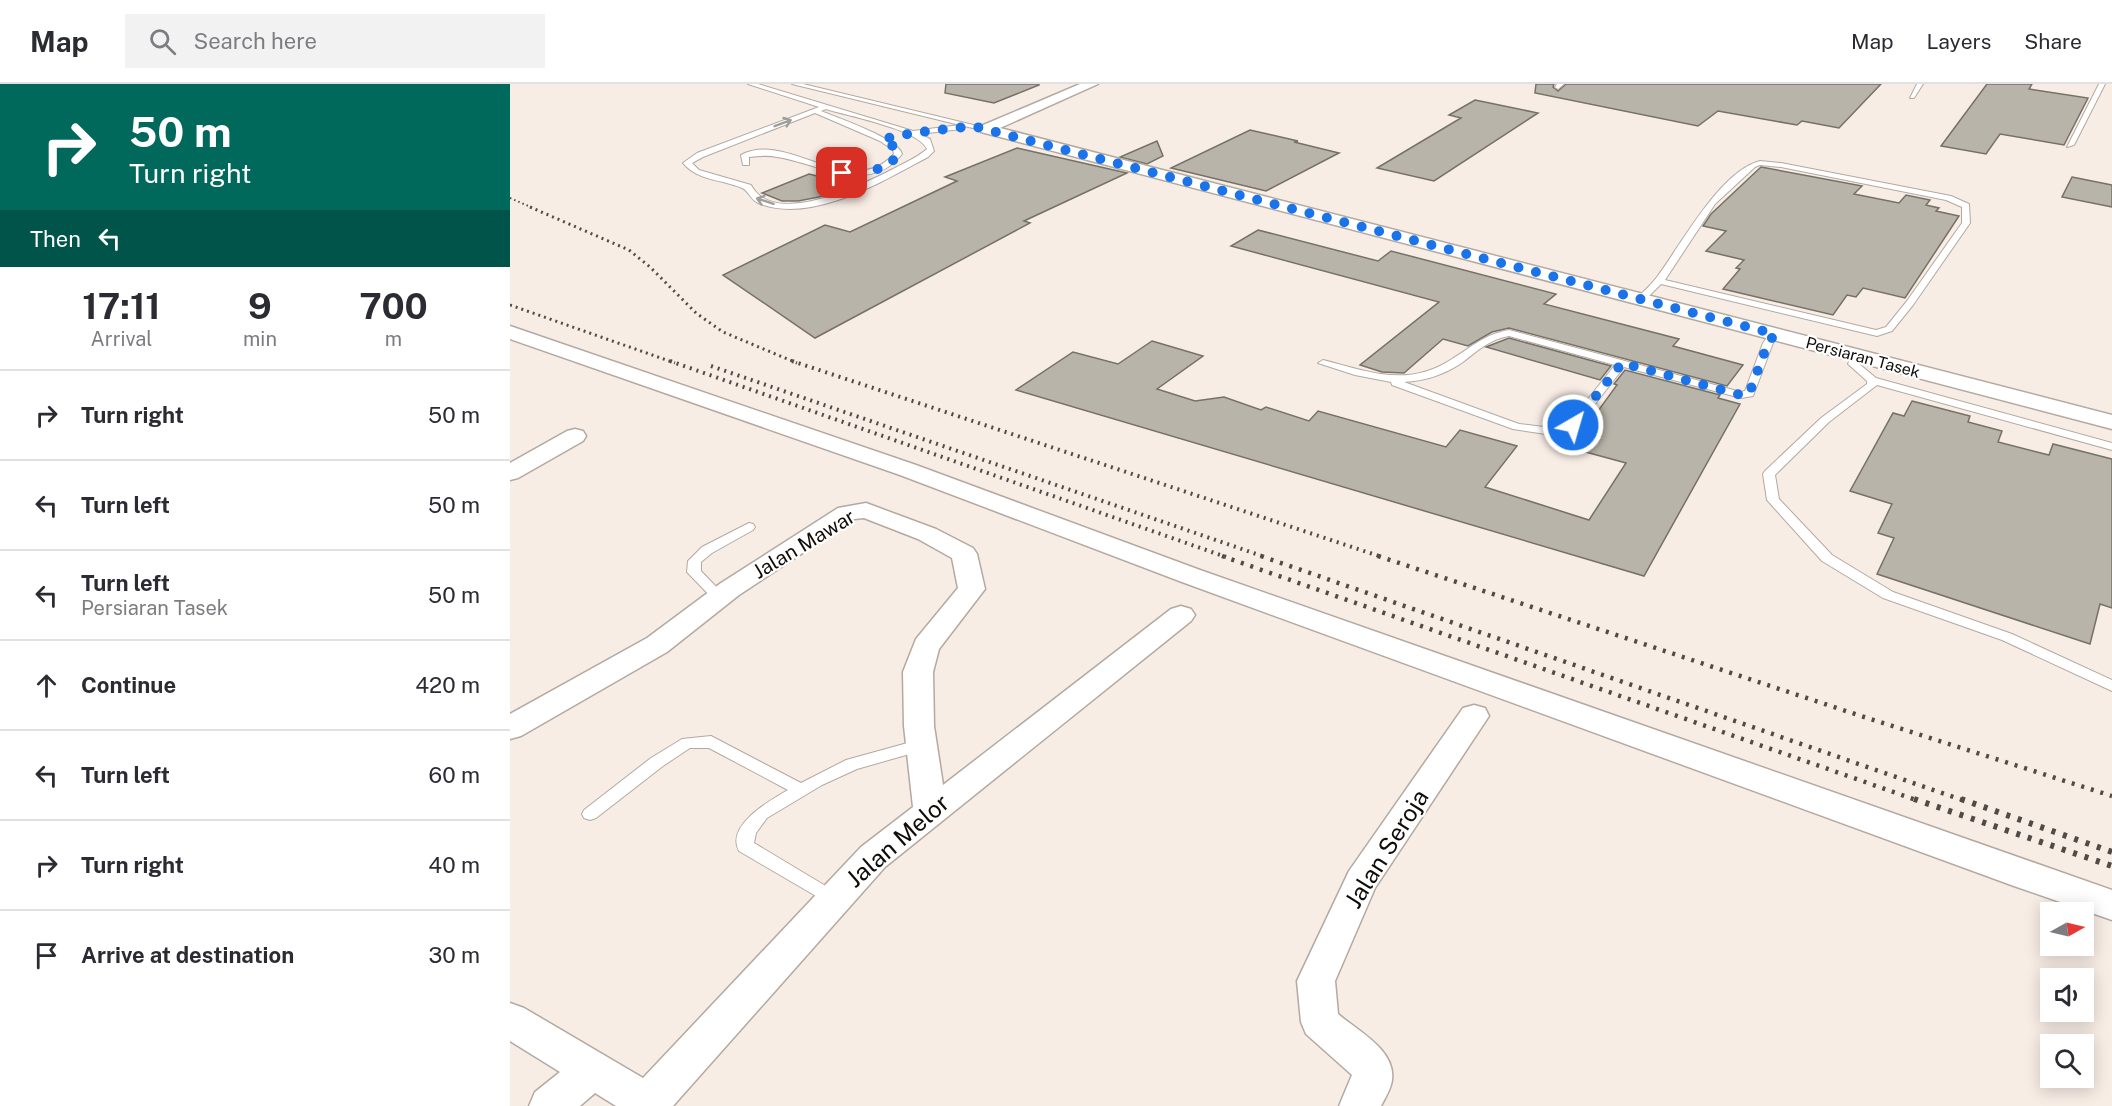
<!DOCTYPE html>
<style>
body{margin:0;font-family:"Public Sans",sans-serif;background:#f2f2f3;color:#2b2b33;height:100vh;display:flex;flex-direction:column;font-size:22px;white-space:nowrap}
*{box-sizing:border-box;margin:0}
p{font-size:20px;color:#7c7c81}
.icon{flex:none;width:33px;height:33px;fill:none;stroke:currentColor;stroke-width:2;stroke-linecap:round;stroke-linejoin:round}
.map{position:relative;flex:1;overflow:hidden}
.sheet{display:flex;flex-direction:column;background:#fff;width:510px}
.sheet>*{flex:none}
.guide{background:#00695c;color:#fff;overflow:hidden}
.needle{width:39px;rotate:82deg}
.fabs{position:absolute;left:1530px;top:818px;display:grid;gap:12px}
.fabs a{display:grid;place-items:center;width:54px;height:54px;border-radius:0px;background:#fff;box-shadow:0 3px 15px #0003;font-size:30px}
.pin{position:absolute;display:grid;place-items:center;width:51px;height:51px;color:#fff;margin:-26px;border-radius:12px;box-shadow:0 3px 9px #0006}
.me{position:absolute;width:66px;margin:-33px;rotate:38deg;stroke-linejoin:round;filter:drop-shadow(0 0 4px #0008)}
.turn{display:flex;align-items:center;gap:21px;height:126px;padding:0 30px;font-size:27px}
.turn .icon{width:78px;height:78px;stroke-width:2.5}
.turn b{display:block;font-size:42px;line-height:51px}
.then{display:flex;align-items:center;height:57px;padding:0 30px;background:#0003;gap:12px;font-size:22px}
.eta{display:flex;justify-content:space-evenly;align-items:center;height:102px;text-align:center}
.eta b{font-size:36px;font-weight:700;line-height:42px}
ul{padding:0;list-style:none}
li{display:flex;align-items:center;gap:18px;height:90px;padding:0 30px;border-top:2px solid #e1e1e2}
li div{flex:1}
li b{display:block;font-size:22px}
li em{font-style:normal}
header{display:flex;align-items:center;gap:36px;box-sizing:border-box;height:84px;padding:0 30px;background:#fff;border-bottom:2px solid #e1e1e2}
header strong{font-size:28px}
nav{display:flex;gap:33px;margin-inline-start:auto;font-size:21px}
.search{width:420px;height:54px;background:#f2f2f3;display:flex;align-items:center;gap:15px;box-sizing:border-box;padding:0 21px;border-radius:0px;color:#7c7c81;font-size:22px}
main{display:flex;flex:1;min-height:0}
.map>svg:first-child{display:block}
.building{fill:#b8b4a9;stroke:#757167;stroke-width:1.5}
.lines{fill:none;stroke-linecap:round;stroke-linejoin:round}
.service-casing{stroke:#b3a9a1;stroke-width:2}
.minor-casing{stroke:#b3a9a1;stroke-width:3}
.service{fill:#fff;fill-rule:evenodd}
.minor{fill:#fff;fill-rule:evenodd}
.rail-far4{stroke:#504b47;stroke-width:2;stroke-dasharray:1.5 3;stroke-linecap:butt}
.rail-far3{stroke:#504b47;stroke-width:3;stroke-dasharray:2 4;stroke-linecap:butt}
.rail-far2{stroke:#504b47;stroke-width:4;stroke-dasharray:2 5;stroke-linecap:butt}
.rail-far1{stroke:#504b47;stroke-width:4.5;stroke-dasharray:3 7;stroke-linecap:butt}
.rail{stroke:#504b47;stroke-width:6;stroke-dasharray:4 8;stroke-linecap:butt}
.oneway{stroke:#9f9e9d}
.route{stroke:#1a73e8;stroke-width:10;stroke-dasharray:0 18}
.labels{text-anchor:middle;stroke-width:4.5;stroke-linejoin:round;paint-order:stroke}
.far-street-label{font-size:16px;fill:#0f0c09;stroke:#fff}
.street-label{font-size:20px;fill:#0f0c09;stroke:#fff}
.near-street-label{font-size:24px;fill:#0f0c09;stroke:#fff}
</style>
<header>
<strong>Map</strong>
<div class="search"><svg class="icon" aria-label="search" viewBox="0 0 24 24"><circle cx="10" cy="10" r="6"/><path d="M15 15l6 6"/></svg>Search here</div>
<nav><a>Map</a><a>Layers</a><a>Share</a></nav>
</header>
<main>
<section class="sheet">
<div class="guide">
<div class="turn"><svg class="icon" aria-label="right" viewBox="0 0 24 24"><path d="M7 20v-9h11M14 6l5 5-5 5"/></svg><div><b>50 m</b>Turn right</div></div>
<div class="then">Then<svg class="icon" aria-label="left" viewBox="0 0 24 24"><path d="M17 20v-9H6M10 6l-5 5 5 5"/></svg></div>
</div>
<div class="eta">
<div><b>17:11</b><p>Arrival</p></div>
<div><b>9</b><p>min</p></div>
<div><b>700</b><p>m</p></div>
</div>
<ul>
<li><svg class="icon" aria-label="right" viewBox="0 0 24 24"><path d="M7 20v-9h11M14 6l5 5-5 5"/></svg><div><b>Turn right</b></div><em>50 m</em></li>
<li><svg class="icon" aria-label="left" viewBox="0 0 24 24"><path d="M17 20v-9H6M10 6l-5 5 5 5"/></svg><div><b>Turn left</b></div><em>50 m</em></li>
<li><svg class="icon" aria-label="left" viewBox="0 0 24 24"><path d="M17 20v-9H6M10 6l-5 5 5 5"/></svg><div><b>Turn left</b><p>Persiaran Tasek</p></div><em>50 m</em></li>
<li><svg class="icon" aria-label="ahead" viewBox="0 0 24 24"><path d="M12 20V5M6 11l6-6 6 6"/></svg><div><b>Continue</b></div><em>420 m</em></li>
<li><svg class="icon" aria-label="left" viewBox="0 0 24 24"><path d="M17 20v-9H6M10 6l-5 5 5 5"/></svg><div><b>Turn left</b></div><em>60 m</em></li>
<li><svg class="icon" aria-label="right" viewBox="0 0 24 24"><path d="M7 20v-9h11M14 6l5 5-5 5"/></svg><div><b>Turn right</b></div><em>40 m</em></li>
<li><svg class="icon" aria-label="arrive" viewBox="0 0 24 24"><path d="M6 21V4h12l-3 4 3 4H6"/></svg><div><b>Arrive at destination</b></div><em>30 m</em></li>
</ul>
</section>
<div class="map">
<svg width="1602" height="1022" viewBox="0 0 1602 1022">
<rect width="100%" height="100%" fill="#f8ede5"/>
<!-- building -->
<g class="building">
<path d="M436 0H529V1L484 19 435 9Z"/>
<path d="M1026 0H1044L1043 3 1048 7 1056 0H1371L1329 44 1292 37 1287 41 1208 27 1188 42 1025 9Z"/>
<path d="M1477 0H1522L1519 5 1578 14 1554 61 1490 50 1476 70 1431 62Z"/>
<path d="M965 16 1028 29 924 97 867 84 951 34 939 31Z"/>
<path d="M740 46 788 57 784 58 829 69 756 107 661 84Z"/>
<path d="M647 57 653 72 637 80 610 73Z"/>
<path d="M507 64 617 89 514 137 520 139 305 254 213 191 315 141 340 148 447 97 435 93Z"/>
<path d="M1251 83 1352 102 1344 110 1389 119 1396 111 1420 116 1416 121 1429 124 1426 127 1449 132 1395 214 1353 204 1346 213 1337 211 1323 231 1213 205 1230 185 1226 184 1234 176 1196 167 1216 147 1193 142 1201 130Z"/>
<path d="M299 90 344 101 309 113 288 117H272L252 109Z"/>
<path d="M1562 93 1602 101V123L1552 113Z"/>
<path d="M748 146 868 177 881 167 1046 210 1034 220 1169 255 1163 262 1233 281 1217 302 999 244 982 248 958 262 933 255 894 289 872 288 850 281 929 218 721 162Z"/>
<path d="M999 254 1101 282 1090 296 976 263Z"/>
<path d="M642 257 693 272 647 305 685 317 714 313 751 326 756 323 799 337 808 327 936 363 950 346 1007 362 975 403 1079 436 1116 379 1061 364 1107 301 1104 300 1115 286 1210 311 1208 314 1230 320 1134 492 506 306 563 268 608 280Z"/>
<path d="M1402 317 1460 332 1458 338 1492 347 1488 358 1539 371 1543 360 1602 375V524L1590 520 1580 560 1367 490 1384 454 1368 449 1382 420 1340 407 1383 329 1394 332Z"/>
</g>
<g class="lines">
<!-- service casing -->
<g class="service-casing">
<g id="service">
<path d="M238 0H248L403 47 450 41 282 0H293L480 45 476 47 454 42 451 45 410 50 420 55 424 67 418 73C373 97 301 141 248 119 240 115 238 106 232 104 211 95 188 97 173 79L187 69 309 23ZM316 25C338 32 408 45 417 65 408 73 396 78 385 84 354 100 264 145 241 101L189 86 182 79 193 73 305 29 370 57 383 66 384 70C340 118 277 46 231 71L233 81H239V73C249 72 258 71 267 73 307 79 360 112 392 70 389 55 328 34 311 27Z"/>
<path d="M1047 0H1054L1048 5 1045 3Z"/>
<path d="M1407 0H1413L1404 14H1400Z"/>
<path d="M1589 0H1595L1564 61 1557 63Z"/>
<path d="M1250 77 1271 79 1441 112 1459 120 1460 139 1403 221 1382 247 1367 252 1151 200 1134 217H1128V213C1134 207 1142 200 1147 193 1171 161 1210 87 1250 77ZM1250 81 1271 83 1436 116 1452 123V139L1397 217 1376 243 1366 246 1155 196 1205 120 1245 83Z"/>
<path d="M999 246 1231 308 1235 307 1253 259 1261 248H1269L1270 250 1263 259 1243 312 1231 314 1114 283 1067 343 1043 351 1003 345 882 301 881 298 845 291 808 279 813 276C860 288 898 304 942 275 962 263 975 250 999 246ZM999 252 1105 281 1059 339 1042 344 1009 340 894 298C915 297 936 290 953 278 967 267 980 255 999 252Z"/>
<path d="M1347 268 1352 271 1348 279 1366 294 1602 359V366L1367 301 1319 338 1265 391 1269 415 1322 471 1383 508 1502 550 1602 596V607L1492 556 1373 514 1312 477 1257 416 1253 390 1255 387 1311 334 1357 300V297L1338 280 1343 269Z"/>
<path d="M239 439 243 440 245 443 243 446 202 469 191 478V487L216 513 214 516H204L177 488 178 477 192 463Z"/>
<path d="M201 652 291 699 336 676 412 655 417 657 420 661 417 665 347 685 312 701 257 734 246 749 244 759 329 810 332 815 329 820 323 822 229 767C215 741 261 716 278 706L199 664H180L153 682 86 734 80 736 74 734 72 730 74 726 141 674 172 655Z"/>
</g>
</g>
<!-- minor casing -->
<g class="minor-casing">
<g id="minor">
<path d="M570 0H588L490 44 1602 331V345L471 48 469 45 471 42Z"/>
<path d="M0 242 406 381 690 486 1602 806V836L1504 802 672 498 390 391 0 255Z"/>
<path d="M65 345 73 347 76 352 73 357 8 394 0 396V379L57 347Z"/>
<path d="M356 419 426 445 463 464 467 470 475 505 429 565 423 588 424 642 433 701 661 525 671 522 681 525 685 531 681 537 375 783 163 1022H106L85 1009 70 1022H19L25 1008 50 988 0 957V919L14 924 133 994 351 763 403 723 394 642 393 588 406 555 448 504 442 474 408 455 354 434 344 435 229 511 157 568 11 652 0 655V630L137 554 211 499 328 424Z"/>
<path d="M964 621 975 624 979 632 865 804 825 897 828 930C848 947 886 966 882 996 881 1005 875 1014 871 1022H829L842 991 796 950 791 938 787 897 839 787 953 624Z"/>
</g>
</g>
<!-- service -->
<use href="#service" class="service"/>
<!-- minor -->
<use href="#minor" class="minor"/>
<!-- rail-far4 -->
<path class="rail-far4" d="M0 114 23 124"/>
<!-- rail-far3 -->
<g class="rail-far3">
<path d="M20 123 119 166 140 183 186 229 213 248 287 279"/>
<path d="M0 221 165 279"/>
</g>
<!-- rail-far2 -->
<g class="rail-far2">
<path d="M160 277 716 473"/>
<path d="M282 277 872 473"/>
<path d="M201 282 755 473"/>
</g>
<!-- rail-far1 -->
<g class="rail-far1">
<path d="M712 472 1409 717"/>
<path d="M751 472 1455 717"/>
<path d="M868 472 1348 631 1602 712"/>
</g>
<!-- rail -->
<g class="rail">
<path d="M1404 715 1602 782"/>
<path d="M1451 715 1602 768"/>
</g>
</g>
<!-- one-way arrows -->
<defs><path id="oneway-shaft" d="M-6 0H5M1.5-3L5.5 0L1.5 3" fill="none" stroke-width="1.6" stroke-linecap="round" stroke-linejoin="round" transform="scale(1.5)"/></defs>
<g class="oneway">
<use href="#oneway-shaft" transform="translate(273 39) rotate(-21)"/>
<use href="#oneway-shaft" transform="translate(255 117) rotate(-162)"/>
</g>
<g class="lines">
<!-- route -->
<path class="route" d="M332 89C347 91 389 86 387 65L373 55 403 49 463 42 1265 250 1258 259 1239 310 1231 311 1112 279 1063 341"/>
</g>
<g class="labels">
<!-- far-street labels -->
<g class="far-street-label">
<text transform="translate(1353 273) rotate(15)" y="6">Persiaran Tasek</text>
</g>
<!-- street labels -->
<g class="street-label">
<text transform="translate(294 460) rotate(-31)" y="7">Jalan Mawar</text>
</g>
<!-- near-street labels -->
<g class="near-street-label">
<text transform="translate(388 757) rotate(-41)" y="8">Jalan Melor</text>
<text transform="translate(877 765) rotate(-58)" y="8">Jalan Seroja</text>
</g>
</g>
</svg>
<div class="fabs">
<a><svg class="needle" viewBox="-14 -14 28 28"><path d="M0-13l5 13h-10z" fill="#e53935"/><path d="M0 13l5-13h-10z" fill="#7c7c81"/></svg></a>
<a><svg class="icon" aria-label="sound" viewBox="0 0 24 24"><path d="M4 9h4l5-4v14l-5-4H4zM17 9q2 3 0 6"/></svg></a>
<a><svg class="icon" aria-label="search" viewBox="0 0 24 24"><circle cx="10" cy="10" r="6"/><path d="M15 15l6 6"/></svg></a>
</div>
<div class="pin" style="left:332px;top:89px;background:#d93025"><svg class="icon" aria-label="arrive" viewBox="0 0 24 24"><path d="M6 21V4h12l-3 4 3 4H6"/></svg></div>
<svg class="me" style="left:1063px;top:341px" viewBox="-20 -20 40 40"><circle r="17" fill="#1a73e8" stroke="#fff" stroke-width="3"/><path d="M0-11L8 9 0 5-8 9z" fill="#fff"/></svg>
</div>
</main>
